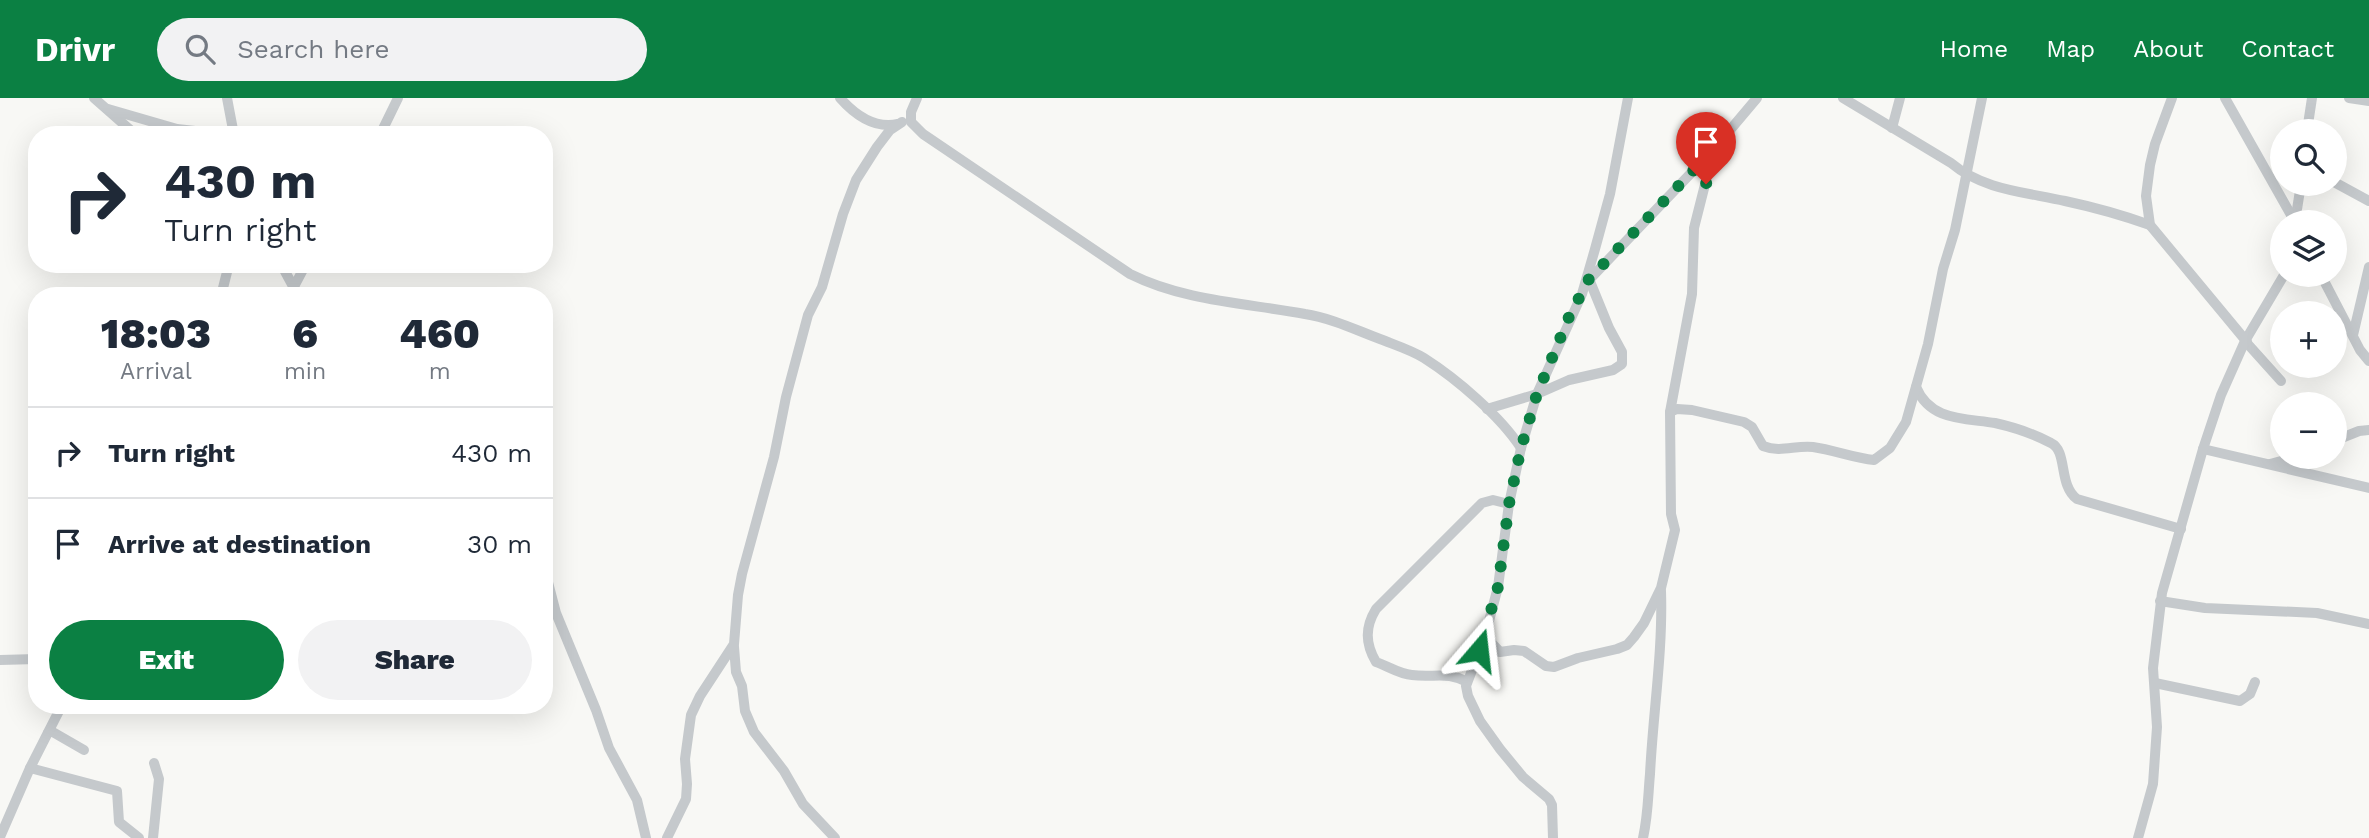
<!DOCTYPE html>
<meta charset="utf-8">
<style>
body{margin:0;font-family:"Work Sans",sans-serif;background:#f2f2f3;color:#1f2937;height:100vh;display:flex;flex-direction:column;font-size:26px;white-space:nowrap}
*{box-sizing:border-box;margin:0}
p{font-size:23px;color:#747a83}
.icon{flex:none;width:38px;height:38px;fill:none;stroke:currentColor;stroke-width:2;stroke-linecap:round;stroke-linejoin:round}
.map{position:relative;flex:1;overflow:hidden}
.side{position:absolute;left:28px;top:189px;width:525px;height:427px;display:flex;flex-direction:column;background:#fff;border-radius:28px;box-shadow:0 7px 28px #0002}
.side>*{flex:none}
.guide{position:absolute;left:28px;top:28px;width:525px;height:147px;border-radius:28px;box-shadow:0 7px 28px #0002;background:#fff;color:#1f2937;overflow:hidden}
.fabs{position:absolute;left:2270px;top:21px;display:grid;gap:14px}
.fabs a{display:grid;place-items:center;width:77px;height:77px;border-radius:50%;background:#fff;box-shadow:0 7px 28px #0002;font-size:35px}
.pin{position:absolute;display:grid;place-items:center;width:60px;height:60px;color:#fff;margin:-72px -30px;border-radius:50% 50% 50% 0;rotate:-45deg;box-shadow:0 0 7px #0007}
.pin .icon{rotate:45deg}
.me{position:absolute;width:77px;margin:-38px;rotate:17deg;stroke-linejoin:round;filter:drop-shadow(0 0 5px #0008)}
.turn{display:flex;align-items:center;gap:24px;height:147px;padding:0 21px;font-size:32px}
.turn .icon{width:91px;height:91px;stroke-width:2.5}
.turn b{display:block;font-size:49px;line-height:60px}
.eta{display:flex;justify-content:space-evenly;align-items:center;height:119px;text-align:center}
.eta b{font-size:42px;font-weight:800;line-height:49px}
.primary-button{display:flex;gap:14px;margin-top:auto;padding:14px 21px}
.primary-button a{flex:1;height:80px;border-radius:42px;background:#0b8043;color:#fff;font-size:28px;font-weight:800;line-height:80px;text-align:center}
.primary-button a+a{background:#f2f2f3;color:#1f2937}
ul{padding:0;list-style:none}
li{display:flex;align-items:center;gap:21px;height:91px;padding:0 21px;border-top:2px solid #e0e1e3}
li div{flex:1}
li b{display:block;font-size:26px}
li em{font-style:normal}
header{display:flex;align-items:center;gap:42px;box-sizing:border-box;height:98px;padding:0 35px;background:#0b8043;color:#fff}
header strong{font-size:33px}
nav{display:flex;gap:38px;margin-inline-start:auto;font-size:24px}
.search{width:490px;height:63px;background:#f2f2f3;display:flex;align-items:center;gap:18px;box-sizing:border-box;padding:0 24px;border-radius:38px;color:#747a83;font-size:26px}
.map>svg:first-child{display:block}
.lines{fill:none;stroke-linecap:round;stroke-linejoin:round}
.street{stroke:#c5c9cc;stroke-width:10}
.route{stroke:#0b8043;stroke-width:12;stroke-dasharray:0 21.6}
</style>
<header>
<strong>Drivr</strong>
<div class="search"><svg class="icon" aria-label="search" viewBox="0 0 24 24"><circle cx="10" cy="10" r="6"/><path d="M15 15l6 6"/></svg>Search here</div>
<nav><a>Home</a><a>Map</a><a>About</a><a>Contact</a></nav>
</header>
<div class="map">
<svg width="2369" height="740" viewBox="0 0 2369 740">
<rect width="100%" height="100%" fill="#f8f8f5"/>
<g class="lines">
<!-- street -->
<g class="street">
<path d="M94 0 136 37"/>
<path d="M227 0 234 37"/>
<path d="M840 0C855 17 875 31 898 26"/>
<path d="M917 0 911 14V24L923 36 1130 176C1184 203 1245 205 1305 216 1331 220 1356 232 1380 241 1395 247 1411 252 1424 260 1457 281 1500 318 1521 350"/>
<path d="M1843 0 1951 65C1983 92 2025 94 2065 103 2093 109 2122 117 2150 127"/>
<path d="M2172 0 2155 46 2150 67 2146 98 2150 127 2247 244"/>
<path d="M2225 0 2295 124"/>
<path d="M2349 0 2369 3"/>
<path d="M108 11 177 31 231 37"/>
<path d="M1892 30 1900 0"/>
<path d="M2307 33 2312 0"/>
<path d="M380 37 398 0"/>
<path d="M2334 84 2369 103"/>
<path d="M2295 124 2301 86"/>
<path d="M281 166 294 190 301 198"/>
<path d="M2321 177 2360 252 2369 263"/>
<path d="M1588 183 1714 51 1757 0"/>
<path d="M221 198 229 166"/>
<path d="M289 198 306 166"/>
<path d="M2353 237 2369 169"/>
<path d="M2245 243 2281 283"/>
<path d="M1916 289C1930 323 1964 320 1995 325 2013 329 2034 336 2051 345 2068 353 2058 387 2077 401L2181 431"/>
<path d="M1487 311 1537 296 1569 282 1613 272 1622 266V254L1609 230 1589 181"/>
<path d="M1670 314 1677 311 1692 312 1744 324 1752 329 1763 348C1781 355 1795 347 1813 349 1834 352 1854 360 1874 362L1890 350 1906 324 1928 246 1943 171 1955 132 1982 0"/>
<path d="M2334 343 2359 333 2369 332"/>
<path d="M2203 351 2369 390"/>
<path d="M2270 366 2296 359"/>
<path d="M544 469 556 515 596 612 609 650 637 702 646 740"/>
<path d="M2160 503 2205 510 2317 515 2369 526"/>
<path d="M1485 538 1500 554 1514 552 1524 553 1546 568 1554 569 1578 560 1617 551 1627 547 1634 539 1644 525 1661 490 1675 432 1671 416 1670 314 1692 196 1694 130 1714 51"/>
<path d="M734 549 736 574 742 588 745 613 754 634 784 673 803 706 835 740"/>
<path d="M0 562 37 561"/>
<path d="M1467 584C1448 573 1433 580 1412 577 1399 576 1388 568 1376 564 1365 545 1365 529 1376 511L1482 405 1493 402 1509 406"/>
<path d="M2155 585 2240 603 2250 596 2255 584"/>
<path d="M48 635 51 633 84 652"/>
<path d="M30 670 117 693 119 724 139 740"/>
<path d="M0 739 30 670 62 607"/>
<path d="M153 740 159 681 154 665"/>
<path d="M667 740 686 701 687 686 685 661 691 617 700 598 734 546 738 497 742 476 774 359 786 299 808 217 822 189 843 116 856 82 877 49 890 32 902 24"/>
<path d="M1553 740 1552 707 1549 701 1523 679 1500 651 1480 623 1468 598 1466 588 1485 538 1498 489 1509 406 1521 350 1537 296 1582 196 1595 151 1610 96 1628 0"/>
<path d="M1643 740C1648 718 1648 698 1650 676 1653 615 1663 554 1661 493"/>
<path d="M2138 740 2153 686 2157 629 2153 570 2162 495 2203 351 2221 297 2245 243 2284 177"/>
</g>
</g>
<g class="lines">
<!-- route -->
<path class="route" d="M1479 552 1498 489 1509 406 1521 350 1537 296 1569 219 1589 181 1714 51 1706 86"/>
</g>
</svg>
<div class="fabs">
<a><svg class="icon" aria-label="search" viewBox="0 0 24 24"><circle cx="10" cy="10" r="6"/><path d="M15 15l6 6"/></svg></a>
<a><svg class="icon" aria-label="layers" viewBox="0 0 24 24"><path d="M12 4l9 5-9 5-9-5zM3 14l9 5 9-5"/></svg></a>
<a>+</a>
<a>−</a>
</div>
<div class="pin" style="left:1706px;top:86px;background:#d93025"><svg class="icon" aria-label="arrive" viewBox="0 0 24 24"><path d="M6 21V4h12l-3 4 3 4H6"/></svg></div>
<svg class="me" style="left:1479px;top:552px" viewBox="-20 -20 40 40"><path d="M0-17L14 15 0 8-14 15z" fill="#0b8043" stroke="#fff" stroke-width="4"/></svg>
<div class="guide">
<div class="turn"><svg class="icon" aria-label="right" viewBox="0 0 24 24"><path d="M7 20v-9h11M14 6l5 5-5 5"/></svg><div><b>430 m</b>Turn right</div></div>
</div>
<section class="side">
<div class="eta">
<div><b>18:03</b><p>Arrival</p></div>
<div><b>6</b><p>min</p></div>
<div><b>460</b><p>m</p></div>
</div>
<ul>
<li><svg class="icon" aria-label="right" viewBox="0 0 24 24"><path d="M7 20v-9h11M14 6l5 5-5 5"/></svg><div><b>Turn right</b></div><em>430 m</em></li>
<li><svg class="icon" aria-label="arrive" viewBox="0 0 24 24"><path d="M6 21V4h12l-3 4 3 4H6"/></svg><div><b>Arrive at destination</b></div><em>30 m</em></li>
</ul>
<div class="primary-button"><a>Exit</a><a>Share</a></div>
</section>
</div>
